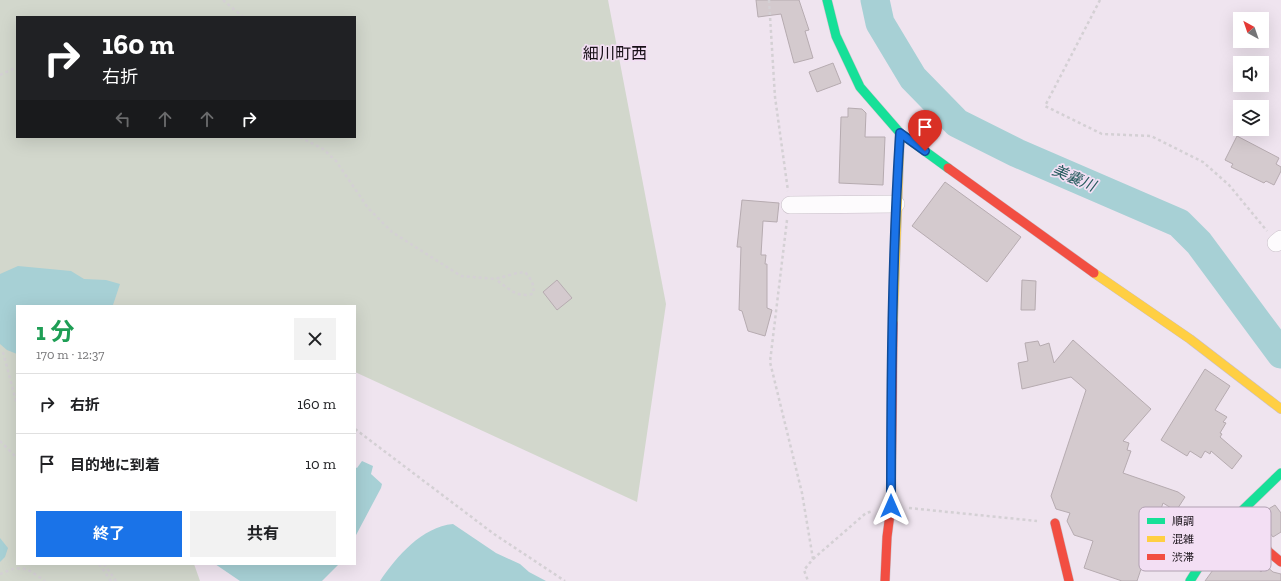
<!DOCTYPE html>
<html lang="ja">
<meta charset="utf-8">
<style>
body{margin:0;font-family:"Zilla Slab","Noto Sans JP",serif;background:#f2f2f2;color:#202124;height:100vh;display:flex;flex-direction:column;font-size:15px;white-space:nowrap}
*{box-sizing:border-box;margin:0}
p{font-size:13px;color:#757577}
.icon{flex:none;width:22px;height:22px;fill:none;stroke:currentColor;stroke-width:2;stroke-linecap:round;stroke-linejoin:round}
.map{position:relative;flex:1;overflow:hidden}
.side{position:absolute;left:16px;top:305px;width:340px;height:260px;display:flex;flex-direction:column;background:#fff;border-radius:0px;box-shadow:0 4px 16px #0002}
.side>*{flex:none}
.top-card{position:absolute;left:16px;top:16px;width:340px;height:122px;border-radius:0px;box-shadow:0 4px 16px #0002;background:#202124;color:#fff;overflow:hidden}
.needle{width:26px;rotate:320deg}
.controls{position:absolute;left:1233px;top:12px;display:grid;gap:8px}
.controls a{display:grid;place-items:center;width:36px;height:36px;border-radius:0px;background:#fff;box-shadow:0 4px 16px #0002;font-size:20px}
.pin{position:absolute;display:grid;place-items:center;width:34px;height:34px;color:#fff;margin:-41px -17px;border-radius:50% 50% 50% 0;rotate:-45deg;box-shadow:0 0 4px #0007}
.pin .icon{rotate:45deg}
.me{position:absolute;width:44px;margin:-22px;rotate:0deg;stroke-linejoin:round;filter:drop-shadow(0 0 3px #0008)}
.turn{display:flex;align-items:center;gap:14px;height:84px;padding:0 20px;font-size:18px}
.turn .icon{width:52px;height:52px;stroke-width:2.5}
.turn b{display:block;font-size:28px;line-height:34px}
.lanes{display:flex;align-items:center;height:38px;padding:0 20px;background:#0003;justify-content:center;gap:20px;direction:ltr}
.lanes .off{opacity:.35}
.round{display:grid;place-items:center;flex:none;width:42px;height:42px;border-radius:0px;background:#f2f2f2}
.overview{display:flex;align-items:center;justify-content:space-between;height:68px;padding:0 20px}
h1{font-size:24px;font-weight:700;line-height:30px;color:#1e9e55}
.cta{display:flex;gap:8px;margin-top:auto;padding:8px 20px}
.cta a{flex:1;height:46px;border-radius:0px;background:#1a73e8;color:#fff;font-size:16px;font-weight:700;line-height:46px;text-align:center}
.cta a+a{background:#f2f2f2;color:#202124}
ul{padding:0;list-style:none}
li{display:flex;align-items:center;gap:12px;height:60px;padding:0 20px;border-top:1px solid #e0e0e0}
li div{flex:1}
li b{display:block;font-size:15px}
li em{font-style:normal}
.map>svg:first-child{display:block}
.green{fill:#d2d7cc;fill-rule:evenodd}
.water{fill:#a7d0d5}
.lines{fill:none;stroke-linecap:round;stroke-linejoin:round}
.river{stroke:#a7d0d5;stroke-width:29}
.building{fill:#d4cace;stroke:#b6abb0}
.street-casing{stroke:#c8bfc8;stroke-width:18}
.fast-casing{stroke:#c8bfc8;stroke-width:10}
.slow-casing{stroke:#c8bfc8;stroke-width:10}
.jam-casing{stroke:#c8bfc8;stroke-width:10}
.path{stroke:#d4d0d4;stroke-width:2.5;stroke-dasharray:3 3;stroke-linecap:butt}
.street{stroke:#fdfbfd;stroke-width:17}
.fast{stroke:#16e098;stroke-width:9}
.slow{stroke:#ffcf43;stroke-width:9}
.jam{stroke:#f24e42;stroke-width:9}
.route-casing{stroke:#114b97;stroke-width:10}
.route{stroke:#1a73e8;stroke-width:7}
.labels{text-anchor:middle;stroke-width:3.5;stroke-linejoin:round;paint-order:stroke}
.water-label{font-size:15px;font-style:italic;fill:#265c5e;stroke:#f3dff4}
.quarter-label{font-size:16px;fill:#171017;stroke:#f3dff4}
.key{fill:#f3dff4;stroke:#b1a1b2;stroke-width:1}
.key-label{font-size:11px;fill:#171017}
</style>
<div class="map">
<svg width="1281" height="581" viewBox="0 0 1281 581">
<rect width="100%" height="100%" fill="#efe4ef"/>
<!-- green -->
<path class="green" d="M0 0H608L666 304 637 502 355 372V306H17V564H194L200 581H0ZM17 17H355V137H17Z"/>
<!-- water -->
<g class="water">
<path d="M18 266 71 271 84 279 106 280 120 284 113 305 17 306V354L7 350 0 344V274Z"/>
<path d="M362 461 373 466 371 474 382 484 381 488 355 537V467L357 468Z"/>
<path d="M453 524 496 553 520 564 529 572 546 581H380C397 556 422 527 453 524Z"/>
<path d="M0 538 8 548 5 557 0 562Z"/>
<path d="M215 564H339L322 581H240Z"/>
</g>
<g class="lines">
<!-- river -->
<path class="river" d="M875 0 880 23 913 78 957 123 1017 153 1179 223 1199 243 1281 354"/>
</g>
<!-- building -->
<g class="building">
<path d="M756 0H799L809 30 805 31 813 58 794 63 781 14 758 17Z"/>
<path d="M833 63 841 83 817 92 809 72Z"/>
<path d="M848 108 862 109 866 113 865 137H885L883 185 839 183 841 117H848Z"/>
<path d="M1237 136 1279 158 1276 164 1281 167V171L1274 185 1266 181 1264 183 1231 167 1233 164 1225 160Z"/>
<path d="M945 182 1021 237 987 282 912 226Z"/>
<path d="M742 200 779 203 777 222 763 221 761 255H766L765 264H767V308L772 310 765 336 748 331 742 311 739 310 741 247H737Z"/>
<path d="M557 280 572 298 557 310 543 292Z"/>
<path d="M1022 280 1036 281 1035 310H1021Z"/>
<path d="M1073 340 1151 409 1123 441 1129 443 1127 450 1131 451 1123 473 1178 492 1185 497 1176 511 1163 503 1137 581H1122L1084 568 1093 541 1074 535 1067 521 1070 513 1056 509 1051 496 1086 390 1071 377 1022 389 1018 363 1028 361 1025 343 1038 341 1040 346 1049 343 1054 363Z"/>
<path d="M1205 369 1230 386 1215 410 1227 417 1223 422 1226 423 1220 433 1222 434 1220 437 1242 456 1232 469 1211 451 1210 454 1205 451 1201 458 1190 451 1187 456 1161 440Z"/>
<path d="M1275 505 1281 513V532L1273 537 1257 516Z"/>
<path d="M1242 554 1261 572 1266 566 1273 572 1281 574V581H1205L1218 563 1226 570Z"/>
</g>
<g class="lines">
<!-- street casing -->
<g class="street-casing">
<g id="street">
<path d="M790 205 896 204"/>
<path d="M1276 243 1281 239"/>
</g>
</g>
<!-- fast casing -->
<g class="fast-casing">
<g id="fast">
<path d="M827 0 836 36 860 87 900 133 948 168"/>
<path d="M1190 581 1222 530 1281 473"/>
</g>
</g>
<!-- slow casing -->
<g class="slow-casing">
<g id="slow">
<path d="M1094 273 1190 339 1281 409"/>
<path d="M893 323 900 133"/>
</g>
</g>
<!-- jam casing -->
<g class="jam-casing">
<g id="jam">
<path d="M948 168 1094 273"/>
<path d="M1239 513 1269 552 1281 562"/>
<path d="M1055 523 1069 581"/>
<path d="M885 581 887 537 891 506 893 323"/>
</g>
</g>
<!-- path -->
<g class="path">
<path d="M223 0 243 17"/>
<path d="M769 0 775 97 788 191"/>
<path d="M1100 0 1045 106 1102 134 1151 136 1203 162 1229 185 1267 231"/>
<path d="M85 17H103"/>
<path d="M0 75 17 67"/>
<path d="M300 137 323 149 336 161 368 208 392 232 461 276 495 279 517 273 525 272C531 279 535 285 533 294 515 298 509 288 495 279"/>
<path d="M787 220 770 362 802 493 813 559 804 570 808 581"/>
<path d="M3 352 17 405"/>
<path d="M355 429 494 534 565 581"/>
<path d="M0 441 17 458"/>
<path d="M909 508 1037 521"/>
<path d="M813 559 866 513 873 511"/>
<path d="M99 564 111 581"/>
<path d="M104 564 116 581"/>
<path d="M0 574 15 568 27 569 45 581"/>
</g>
<!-- street -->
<use href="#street" class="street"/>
<!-- fast -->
<use href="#fast" class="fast"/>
<!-- slow -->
<use href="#slow" class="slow"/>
<!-- jam -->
<use href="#jam" class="jam"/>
</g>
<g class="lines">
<!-- route casing -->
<g class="route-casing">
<path id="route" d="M891 506C891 382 892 257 900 133L925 151"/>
</g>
<!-- route -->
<use href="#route" class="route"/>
</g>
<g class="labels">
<!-- water labels -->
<g class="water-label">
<text transform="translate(1074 178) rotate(23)" y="5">美嚢川</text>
</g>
<!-- quarter labels -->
<g class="quarter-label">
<text x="615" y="59">細川町西</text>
</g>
</g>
<!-- legend -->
<rect x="1139" y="507" width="132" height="64" rx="6" class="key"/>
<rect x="1147" y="518" width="18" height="6" fill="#16e098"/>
<rect x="1147" y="536" width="18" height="6" fill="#ffcf43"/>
<rect x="1147" y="554" width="18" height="6" fill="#f24e42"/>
<g class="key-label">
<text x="1172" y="525">順調</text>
<text x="1172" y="543">混雑</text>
<text x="1172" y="561">渋滞</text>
</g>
</svg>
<div class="controls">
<a><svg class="needle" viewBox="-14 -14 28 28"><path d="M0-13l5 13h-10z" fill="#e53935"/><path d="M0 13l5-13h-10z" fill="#757577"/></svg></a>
<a><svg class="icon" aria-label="sound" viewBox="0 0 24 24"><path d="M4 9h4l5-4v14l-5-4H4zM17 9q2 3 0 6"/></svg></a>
<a><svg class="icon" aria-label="layers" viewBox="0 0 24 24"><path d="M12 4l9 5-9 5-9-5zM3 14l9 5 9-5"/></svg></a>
</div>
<div class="pin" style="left:925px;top:151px;background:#d93025"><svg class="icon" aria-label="arrive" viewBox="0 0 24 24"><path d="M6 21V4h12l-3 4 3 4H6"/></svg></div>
<svg class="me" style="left:891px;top:506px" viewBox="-20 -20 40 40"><path d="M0-17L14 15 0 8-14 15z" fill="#1a73e8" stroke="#fff" stroke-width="4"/></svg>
<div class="top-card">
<div class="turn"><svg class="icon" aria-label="right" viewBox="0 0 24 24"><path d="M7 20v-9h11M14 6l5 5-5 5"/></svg><div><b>160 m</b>右折</div></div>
<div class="lanes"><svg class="icon off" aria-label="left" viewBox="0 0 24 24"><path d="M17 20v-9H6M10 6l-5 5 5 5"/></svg><svg class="icon off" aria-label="ahead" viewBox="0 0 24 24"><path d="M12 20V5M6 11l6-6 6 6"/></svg><svg class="icon off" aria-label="ahead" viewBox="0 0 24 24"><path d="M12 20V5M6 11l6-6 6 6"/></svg><svg class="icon" aria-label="right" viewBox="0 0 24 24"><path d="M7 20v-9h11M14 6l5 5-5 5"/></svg></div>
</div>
<section class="side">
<div class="overview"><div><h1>1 分</h1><p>170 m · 12:37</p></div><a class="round"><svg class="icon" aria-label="close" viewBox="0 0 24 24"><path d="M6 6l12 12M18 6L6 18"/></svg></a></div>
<ul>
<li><svg class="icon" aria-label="right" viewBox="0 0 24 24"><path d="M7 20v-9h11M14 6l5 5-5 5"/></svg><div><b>右折</b></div><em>160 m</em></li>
<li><svg class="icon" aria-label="arrive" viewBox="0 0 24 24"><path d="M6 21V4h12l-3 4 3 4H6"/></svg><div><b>目的地に到着</b></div><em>10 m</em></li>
</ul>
<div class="cta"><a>終了</a><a>共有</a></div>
</section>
</div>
